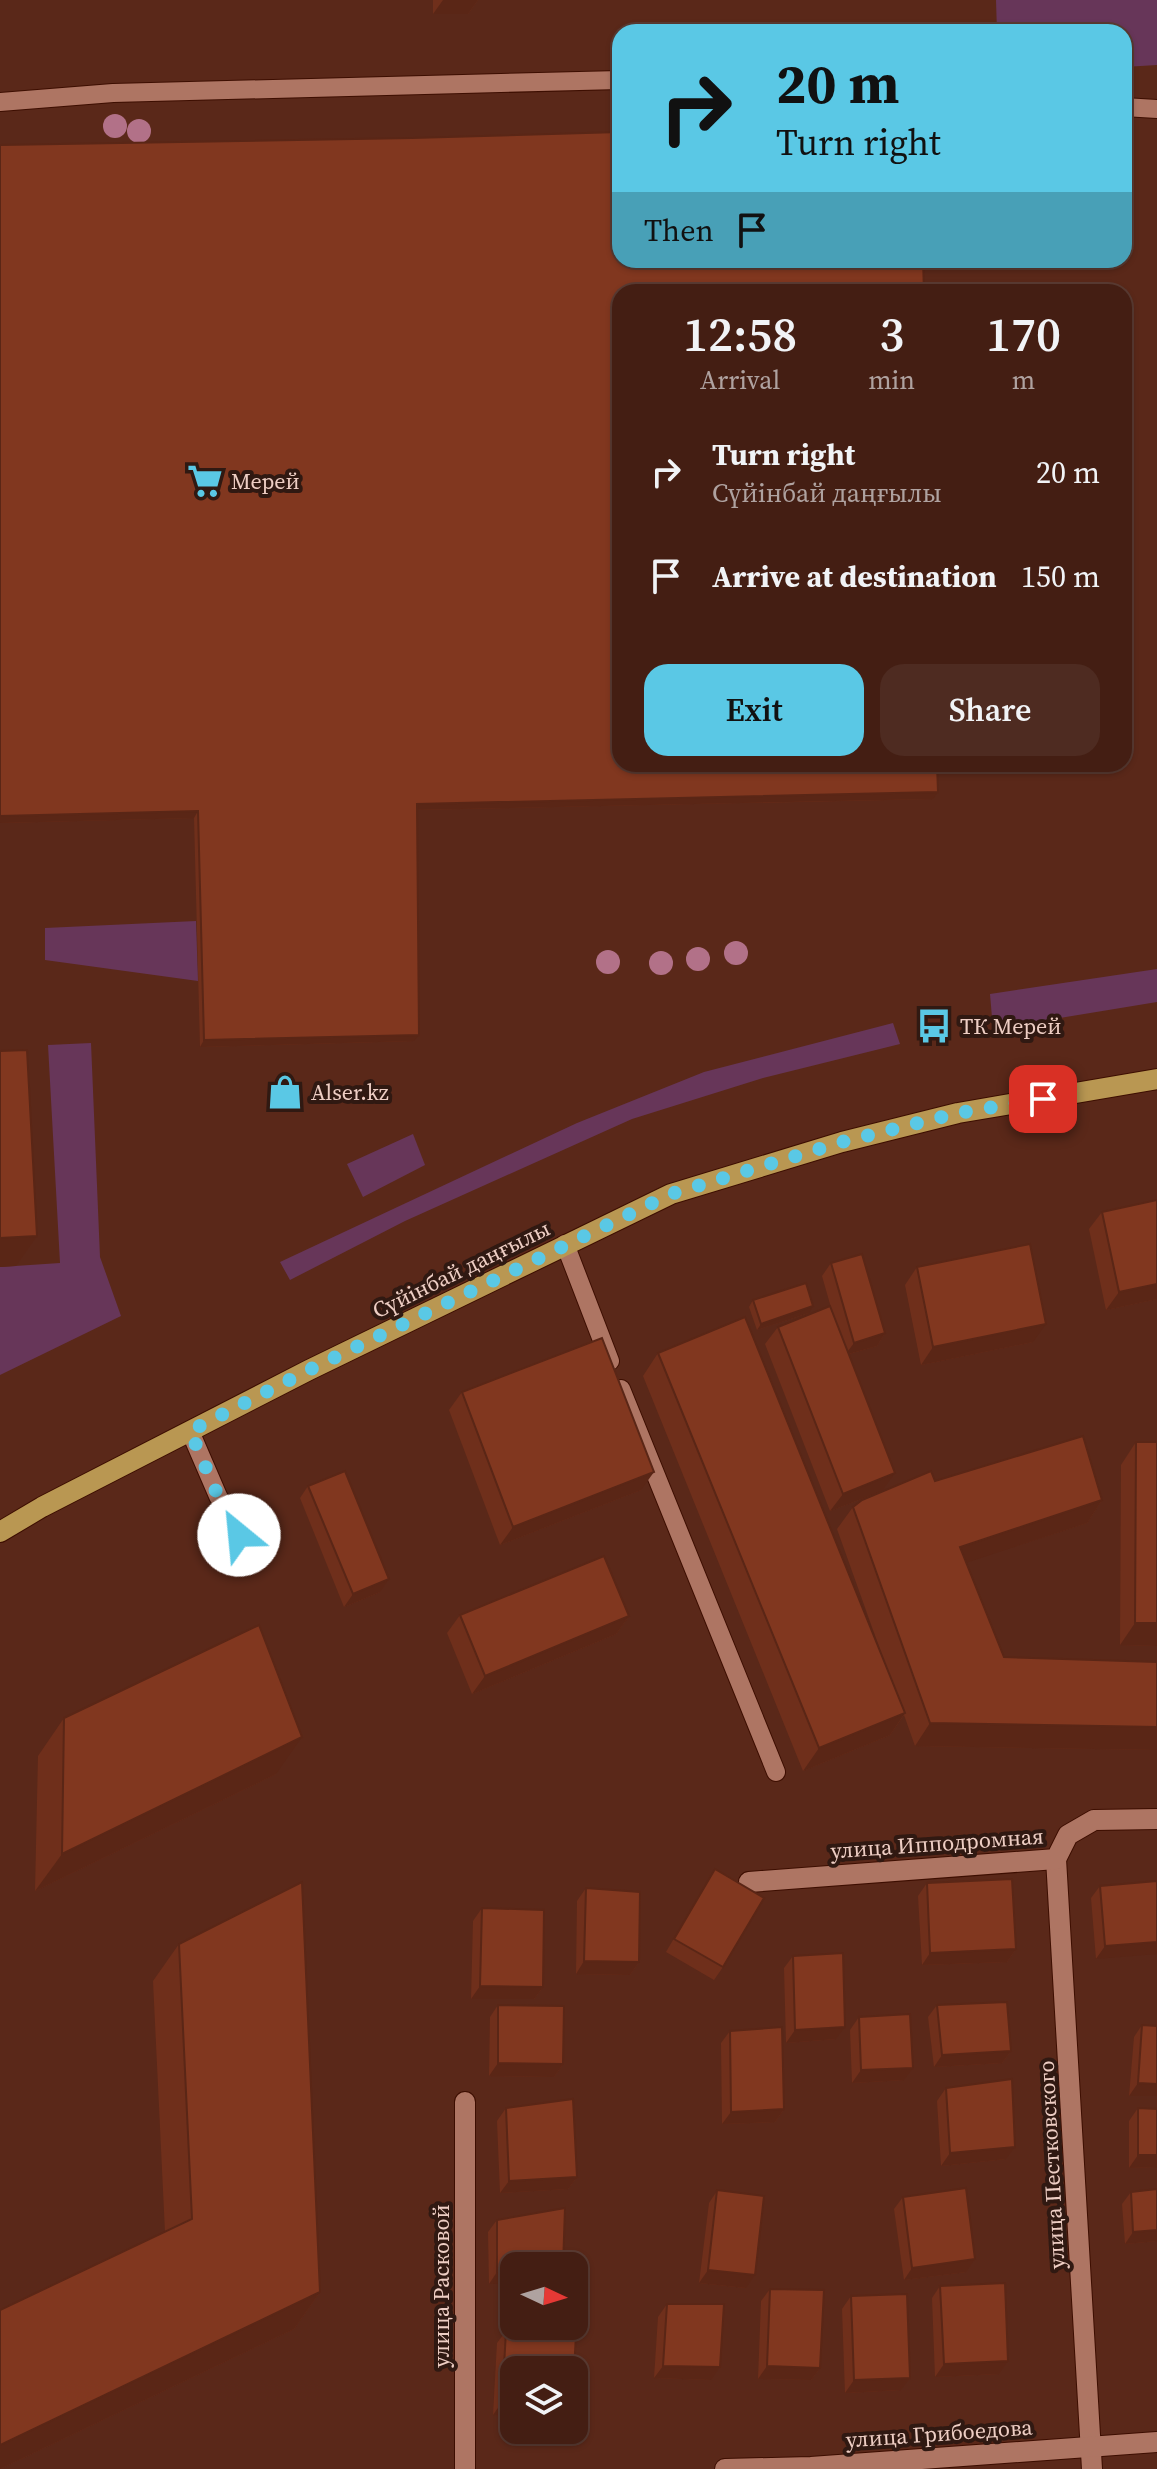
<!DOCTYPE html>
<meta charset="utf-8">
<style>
body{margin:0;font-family:"Source Serif 4",serif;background:#4e2b21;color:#f1f3f6;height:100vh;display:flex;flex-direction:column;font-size:30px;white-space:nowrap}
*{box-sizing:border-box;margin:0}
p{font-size:26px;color:#afa2a0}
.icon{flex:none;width:44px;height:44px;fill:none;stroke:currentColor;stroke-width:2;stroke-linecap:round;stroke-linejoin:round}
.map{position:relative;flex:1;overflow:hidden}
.details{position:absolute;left:612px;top:284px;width:520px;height:488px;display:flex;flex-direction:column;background:#441e13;border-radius:24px;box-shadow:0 2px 6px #0004,0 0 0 2px #5c3c33}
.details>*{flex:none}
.guide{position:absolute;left:612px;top:24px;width:520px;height:244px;border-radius:24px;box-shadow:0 2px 6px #0004,0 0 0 2px #5c3c33;background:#5ac8e5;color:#111;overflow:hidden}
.needle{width:52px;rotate:94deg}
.controls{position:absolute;left:500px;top:2252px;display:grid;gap:16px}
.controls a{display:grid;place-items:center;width:88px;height:88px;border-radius:16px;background:#441e13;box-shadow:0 2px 6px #0004,0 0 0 2px #5c3c33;font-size:40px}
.pin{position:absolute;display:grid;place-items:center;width:68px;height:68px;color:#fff;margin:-34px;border-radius:16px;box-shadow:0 4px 12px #0006}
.me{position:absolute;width:88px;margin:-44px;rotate:332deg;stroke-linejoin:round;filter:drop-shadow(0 0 6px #0008)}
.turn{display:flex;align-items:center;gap:28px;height:168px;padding:0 32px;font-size:36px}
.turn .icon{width:104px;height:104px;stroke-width:2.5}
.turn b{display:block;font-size:56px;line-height:68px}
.then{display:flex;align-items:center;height:76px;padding:0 32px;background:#0003;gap:16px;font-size:30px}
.eta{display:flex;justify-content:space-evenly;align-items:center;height:136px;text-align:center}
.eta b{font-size:48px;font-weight:600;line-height:56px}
.button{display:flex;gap:16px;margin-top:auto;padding:16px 32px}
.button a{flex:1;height:92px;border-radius:24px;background:#5ac8e5;color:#111;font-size:32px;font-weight:600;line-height:92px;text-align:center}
.button a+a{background:#4e2b21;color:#f1f3f6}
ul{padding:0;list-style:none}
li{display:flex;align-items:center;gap:24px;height:104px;padding:0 32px}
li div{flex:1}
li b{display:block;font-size:30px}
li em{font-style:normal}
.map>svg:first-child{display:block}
.green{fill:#673659}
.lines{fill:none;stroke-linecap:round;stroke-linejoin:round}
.service-casing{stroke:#3d0e01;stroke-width:20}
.minor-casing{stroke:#3d0e01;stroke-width:22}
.primary-casing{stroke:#3d0e01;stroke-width:22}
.service{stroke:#ae7563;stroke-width:18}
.minor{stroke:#ae7563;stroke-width:20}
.primary{stroke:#b99752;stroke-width:20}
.tree{fill:#b27188}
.wall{fill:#6f2f1b}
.shaded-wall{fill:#5a2616}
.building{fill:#81371f;stroke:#5a2616;stroke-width:2}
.route{stroke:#5ac8e5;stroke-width:14;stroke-dasharray:0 25.2}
.labels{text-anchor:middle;stroke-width:8;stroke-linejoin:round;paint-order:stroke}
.poi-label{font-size:22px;fill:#eecec4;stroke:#301912;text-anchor:start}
.street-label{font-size:22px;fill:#eecec4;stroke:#301912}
</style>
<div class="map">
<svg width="1157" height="2469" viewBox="0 0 1157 2469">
<rect width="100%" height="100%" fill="#5a2819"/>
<!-- green -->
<g class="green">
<path d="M996 0H1157V65L1124 67V32H997Z"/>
<path d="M196 921 198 981 45 960V928Z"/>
<path d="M1157 969V1002L993 1029 990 994Z"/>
<path d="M893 1023 900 1044 763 1078 632 1119 405 1221 290 1280 280 1262 577 1123 704 1072Z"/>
<path d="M91 1043 100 1257 121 1316 0 1375V1267L60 1263 48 1045Z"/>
<path d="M413 1134 425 1165 363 1197 347 1164Z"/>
</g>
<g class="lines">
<!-- service casing -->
<g class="service-casing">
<g id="service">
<path d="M0 102 113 93 620 80"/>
<path d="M1124 107 1157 109"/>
<path d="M565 1244 610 1361"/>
<path d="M621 1389 776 1772"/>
<path d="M190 1431 218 1496 239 1535"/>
</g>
</g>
<!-- minor casing -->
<g class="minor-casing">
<g id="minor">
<path d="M1056 1859 1092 2469"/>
<path d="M749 1882 1056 1859 1068 1835 1094 1820 1157 1819"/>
<path d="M465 2469V2102"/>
<path d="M725 2469 811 2467 1157 2442"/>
</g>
</g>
<!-- primary casing -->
<g class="primary-casing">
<path id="primary" d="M0 1532 42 1507 309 1370 671 1194 842 1142 958 1113 1157 1079"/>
</g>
<!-- service -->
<use href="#service" class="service"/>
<!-- minor -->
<use href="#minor" class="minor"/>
<!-- primary -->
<use href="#primary" class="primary"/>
</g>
<!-- trees -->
<g class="tree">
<circle cx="115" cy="126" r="12"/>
<circle cx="139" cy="131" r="12"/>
<circle cx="736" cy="953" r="12"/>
<circle cx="698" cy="959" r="12"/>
<circle cx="608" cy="962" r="12"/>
<circle cx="661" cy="963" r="12"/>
</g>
<!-- wall -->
<g class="wall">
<path d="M433 0H478L468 14H433Z"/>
<path d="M0 145 933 799 417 810 414 1041 200 1047 194 818 0 823Z"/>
<path d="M1102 1212 1157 1299 1106 1310 1089 1229Z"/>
<path d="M831 1263 885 1333 877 1346 849 1354 882 1491 830 1511 765 1344 778 1327 834 1318 822 1276Z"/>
<path d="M917 1267 1033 1342 921 1365 905 1285Z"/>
<path d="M753 1300 809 1313 757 1330 749 1307Z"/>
<path d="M658 1353 883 1658 837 1529 853 1507 935 1481 1102 1500 1087 1523 966 1562 1004 1657 1157 1662V1750L915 1746 904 1715 890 1735 803 1771 643 1376Z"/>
<path d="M462 1392 641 1490 500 1545 449 1410Z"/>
<path d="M1136 1442H1157V1646L1120 1645 1121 1465Z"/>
<path d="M308 1486 380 1592 344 1607 300 1498Z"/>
<path d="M460 1615 629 1616 616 1634 472 1694 447 1633Z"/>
<path d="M64 1718 276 1774 35 1891 38 1756Z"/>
<path d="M715 1869 723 1967 714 1980 666 1952 707 1882Z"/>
<path d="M1157 1881 1096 1959 1091 1898 1100 1886Z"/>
<path d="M927 1883 1016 1949 1007 1962 922 1965 918 1896Z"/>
<path d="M586 1888 639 1962 630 1975 576 1974 577 1901Z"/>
<path d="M482 1908 543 1987 534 1999H471L473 1921Z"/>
<path d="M179 1944 320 2292 294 2329 0 2469 165 2232 153 1981Z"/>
<path d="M793 1956 836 2039 786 2043 784 1968Z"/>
<path d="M498 2005 563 2064 554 2077 489 2076 490 2017Z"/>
<path d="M937 2005 1011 2051 1002 2063 934 2067 928 2017Z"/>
<path d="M859 2017 904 2080 852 2083 850 2030Z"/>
<path d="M1142 2025 1157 2026V2096H1129L1134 2037Z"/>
<path d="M730 2031 784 2109 775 2122 722 2124 721 2043Z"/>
<path d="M946 2088 1006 2159 941 2166 937 2101Z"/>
<path d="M506 2108 577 2177 568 2189 500 2193 497 2121Z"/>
<path d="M1138 2108 1157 2109V2167L1129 2168V2121Z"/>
<path d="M717 2191 746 2288 699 2283 709 2203Z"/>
<path d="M1131 2192 1157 2241 1125 2244 1122 2204Z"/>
<path d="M903 2197 966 2272 904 2280 894 2209Z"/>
<path d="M497 2220 563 2266 489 2284 488 2232Z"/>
<path d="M940 2286 999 2374 935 2377 932 2298Z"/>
<path d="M770 2289 820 2368 811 2380 758 2379 761 2301Z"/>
<path d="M851 2296 901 2390 845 2393 842 2309Z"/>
<path d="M667 2304 711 2380 654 2378 658 2317Z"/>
<path d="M506 2331 514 2370V2416L493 2415 497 2343Z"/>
</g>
<!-- shaded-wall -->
<g class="shaded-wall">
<path d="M443 0H478L468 14H433Z"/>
<path d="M938 792 933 799 412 810 417 804Z"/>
<path d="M198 811 194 818 0 823V816Z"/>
<path d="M419 1035 414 1041 200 1047 204 1040Z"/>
<path d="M37 1236 16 1266 0 1267V1238Z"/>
<path d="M1157 1284V1299L1106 1310 1119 1292Z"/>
<path d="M813 1306 809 1313 757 1330 761 1324Z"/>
<path d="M1046 1324 1033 1342 921 1365 933 1347Z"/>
<path d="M885 1333 877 1346 845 1355 854 1343Z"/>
<path d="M654 1472 641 1490 500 1545 513 1527Z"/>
<path d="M895 1473 882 1491 830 1511 843 1494Z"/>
<path d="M1102 1500 1087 1523 944 1570 960 1547Z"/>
<path d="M389 1579 380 1592 344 1607 353 1594Z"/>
<path d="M629 1616 616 1634 472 1694 485 1676Z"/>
<path d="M1135 1623H1157V1646L1120 1645Z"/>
<path d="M905 1713 890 1735 803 1771 819 1748Z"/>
<path d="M930 1723 1157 1727V1750L915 1746Z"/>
<path d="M302 1737 276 1774 35 1891 62 1854Z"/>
<path d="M1157 1942V1954L1096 1959 1105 1946Z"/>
<path d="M1016 1949 1007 1962 922 1965 930 1953Z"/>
<path d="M584 1961 639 1962 630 1975 576 1974Z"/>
<path d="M480 1986 543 1987 534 1999H471Z"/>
<path d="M845 2027 836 2039 786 2043 795 2030Z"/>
<path d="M1011 2051 1002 2063 934 2067 942 2055Z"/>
<path d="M498 2063 563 2064 554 2077 489 2076Z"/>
<path d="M913 2068 904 2080 852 2083 861 2070Z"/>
<path d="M1138 2083 1157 2084V2096H1129Z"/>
<path d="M784 2109 775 2122 722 2124 731 2112Z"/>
<path d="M1015 2147 1006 2159 941 2166 950 2153Z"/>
<path d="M1138 2155H1157V2167L1129 2168Z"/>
<path d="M577 2177 568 2189 500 2193 509 2181Z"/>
<path d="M1157 2230V2241L1125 2244 1133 2232Z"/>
<path d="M975 2259 966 2272 904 2280 912 2268Z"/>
<path d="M708 2270 755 2275 746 2288 699 2283Z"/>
<path d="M514 2271V2283L489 2284 497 2272Z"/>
<path d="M320 2292 294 2329 0 2469V2445Z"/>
<path d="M1008 2361 999 2374 935 2377 944 2364Z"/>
<path d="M663 2366 720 2367 711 2380 654 2378Z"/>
<path d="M767 2366 820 2368 811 2380 758 2379Z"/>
<path d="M910 2378 901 2390 845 2393 854 2380Z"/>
<path d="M502 2402 514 2403V2416L493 2415Z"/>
</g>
<!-- building -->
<g class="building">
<path d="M620 132V260H923L924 292H620V764H937L938 792 417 804 419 1035 204 1040 198 811 0 816V145L412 138Z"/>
<path d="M27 1050 37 1236 0 1238V1051Z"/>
<path d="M1157 1200V1284L1119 1292 1102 1212Z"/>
<path d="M1030 1244 1046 1324 933 1347 917 1267Z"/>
<path d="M862 1254 885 1333 854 1343 831 1263Z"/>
<path d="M806 1283 813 1306 761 1324 753 1300Z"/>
<path d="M830 1306 895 1473 843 1494 778 1327Z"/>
<path d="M745 1317 905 1713 819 1748 658 1353Z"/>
<path d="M602 1338 654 1472 513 1527 462 1392Z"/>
<path d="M1083 1436 1102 1500 960 1547 1004 1657 1157 1662V1727L930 1723 853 1507 862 1500 931 1471 935 1481Z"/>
<path d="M1136 1442H1157V1623H1135Z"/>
<path d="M345 1471 389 1579 353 1594 308 1486Z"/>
<path d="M604 1556 629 1616 485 1676 460 1615Z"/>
<path d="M259 1625 302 1737 62 1854 64 1718Z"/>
<path d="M715 1869 764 1898 723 1967 674 1939Z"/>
<path d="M1012 1879 1016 1949 930 1953 927 1883Z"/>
<path d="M1157 1881V1942L1105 1946 1100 1886Z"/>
<path d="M302 1882 320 2292 0 2445V2310L192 2219 179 1944Z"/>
<path d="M586 1888 640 1892 639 1962 584 1961Z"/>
<path d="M482 1908 544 1910 543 1987 480 1986Z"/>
<path d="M843 1953 845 2027 795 2030 793 1956Z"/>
<path d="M1007 2002 1011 2051 942 2055 937 2005Z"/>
<path d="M498 2005 564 2006 563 2064 498 2063Z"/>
<path d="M910 2014 913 2068 861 2070 859 2017Z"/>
<path d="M1142 2025 1157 2026V2084L1138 2083Z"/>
<path d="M782 2027 784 2109 731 2112 730 2031Z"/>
<path d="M1012 2079 1015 2147 950 2153 946 2088Z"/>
<path d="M573 2099 577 2177 509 2181 506 2108Z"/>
<path d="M1138 2108 1157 2109V2155H1138Z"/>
<path d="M966 2188 975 2259 912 2268 903 2197Z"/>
<path d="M1157 2189V2230L1133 2232 1131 2192Z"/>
<path d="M717 2190 764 2196 755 2275 708 2270Z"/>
<path d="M565 2208 563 2266H514V2271L497 2272V2220Z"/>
<path d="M1005 2283 1008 2361 944 2364 940 2286Z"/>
<path d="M770 2289 824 2290 820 2368 767 2366Z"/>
<path d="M907 2294 910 2378 854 2380 851 2296Z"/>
<path d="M667 2304H724L720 2367 663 2366Z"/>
<path d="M506 2331 576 2335 574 2370H514V2403L502 2402Z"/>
</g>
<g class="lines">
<!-- route -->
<path class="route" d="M239 1535 218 1496 190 1431 309 1370 671 1194 842 1142 958 1113 1043 1099"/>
</g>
<!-- icons -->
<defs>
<g id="supermarket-bare" transform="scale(2.76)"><path d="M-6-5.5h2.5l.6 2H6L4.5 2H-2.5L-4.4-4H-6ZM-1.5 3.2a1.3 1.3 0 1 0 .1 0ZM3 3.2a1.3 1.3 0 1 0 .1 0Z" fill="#5ac8e5" stroke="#301912" stroke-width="2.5" paint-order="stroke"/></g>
<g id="bus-bare" transform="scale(2.76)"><path d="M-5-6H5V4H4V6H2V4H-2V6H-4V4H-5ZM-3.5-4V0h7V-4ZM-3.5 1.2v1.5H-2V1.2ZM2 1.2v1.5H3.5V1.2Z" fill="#5ac8e5" stroke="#301912" stroke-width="2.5" paint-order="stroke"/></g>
<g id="shop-bare" transform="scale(2.76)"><path d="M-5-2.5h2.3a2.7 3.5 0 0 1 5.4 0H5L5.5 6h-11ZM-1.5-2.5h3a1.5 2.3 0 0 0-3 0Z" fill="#5ac8e5" stroke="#301912" stroke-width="2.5" paint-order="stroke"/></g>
</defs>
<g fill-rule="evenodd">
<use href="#supermarket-bare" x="205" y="481"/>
<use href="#bus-bare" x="934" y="1026"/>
<use href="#shop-bare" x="285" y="1092"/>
</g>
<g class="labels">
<!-- poi labels -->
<g class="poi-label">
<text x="231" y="489">Мерей</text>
<text x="960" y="1034">ТК Мерей</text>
<text x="311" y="1100">Alser.kz</text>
</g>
<!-- street labels -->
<g class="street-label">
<text transform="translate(461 1269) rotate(-26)" y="8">Сүйінбай даңғылы</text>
<text transform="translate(937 1843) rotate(-4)" y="8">улица Ипподромная</text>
<text transform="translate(1051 2165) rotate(-93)" y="8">улица Пестковского</text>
<text transform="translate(441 2286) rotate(-90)" y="8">улица Расковой</text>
<text transform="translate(939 2433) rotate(-4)" y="8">улица Грибоедова</text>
</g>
</g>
</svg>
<div class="controls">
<a><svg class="needle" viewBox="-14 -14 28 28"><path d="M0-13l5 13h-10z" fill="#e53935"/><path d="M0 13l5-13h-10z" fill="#afa2a0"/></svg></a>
<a><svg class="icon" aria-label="layers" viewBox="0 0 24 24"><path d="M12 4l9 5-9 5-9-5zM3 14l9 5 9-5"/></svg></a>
</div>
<div class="pin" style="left:1043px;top:1099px;background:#d93025"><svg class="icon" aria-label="arrive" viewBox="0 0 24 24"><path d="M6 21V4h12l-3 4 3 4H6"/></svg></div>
<svg class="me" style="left:239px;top:1535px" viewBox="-20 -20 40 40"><circle r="19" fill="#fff"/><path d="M0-13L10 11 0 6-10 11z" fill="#5ac8e5"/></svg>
<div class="guide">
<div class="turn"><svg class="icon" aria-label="right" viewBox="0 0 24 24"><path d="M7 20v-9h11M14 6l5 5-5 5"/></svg><div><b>20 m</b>Turn right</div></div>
<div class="then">Then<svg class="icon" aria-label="arrive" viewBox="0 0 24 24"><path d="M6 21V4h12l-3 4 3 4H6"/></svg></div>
</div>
<section class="details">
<div class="eta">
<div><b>12:58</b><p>Arrival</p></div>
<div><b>3</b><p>min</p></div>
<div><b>170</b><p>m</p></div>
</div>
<ul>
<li><svg class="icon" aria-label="right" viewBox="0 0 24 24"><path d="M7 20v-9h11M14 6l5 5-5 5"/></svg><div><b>Turn right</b><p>Сүйінбай даңғылы</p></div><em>20 m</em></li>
<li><svg class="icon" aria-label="arrive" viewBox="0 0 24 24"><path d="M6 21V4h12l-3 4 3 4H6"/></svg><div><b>Arrive at destination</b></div><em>150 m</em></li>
</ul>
<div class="button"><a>Exit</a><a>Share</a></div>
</section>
</div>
